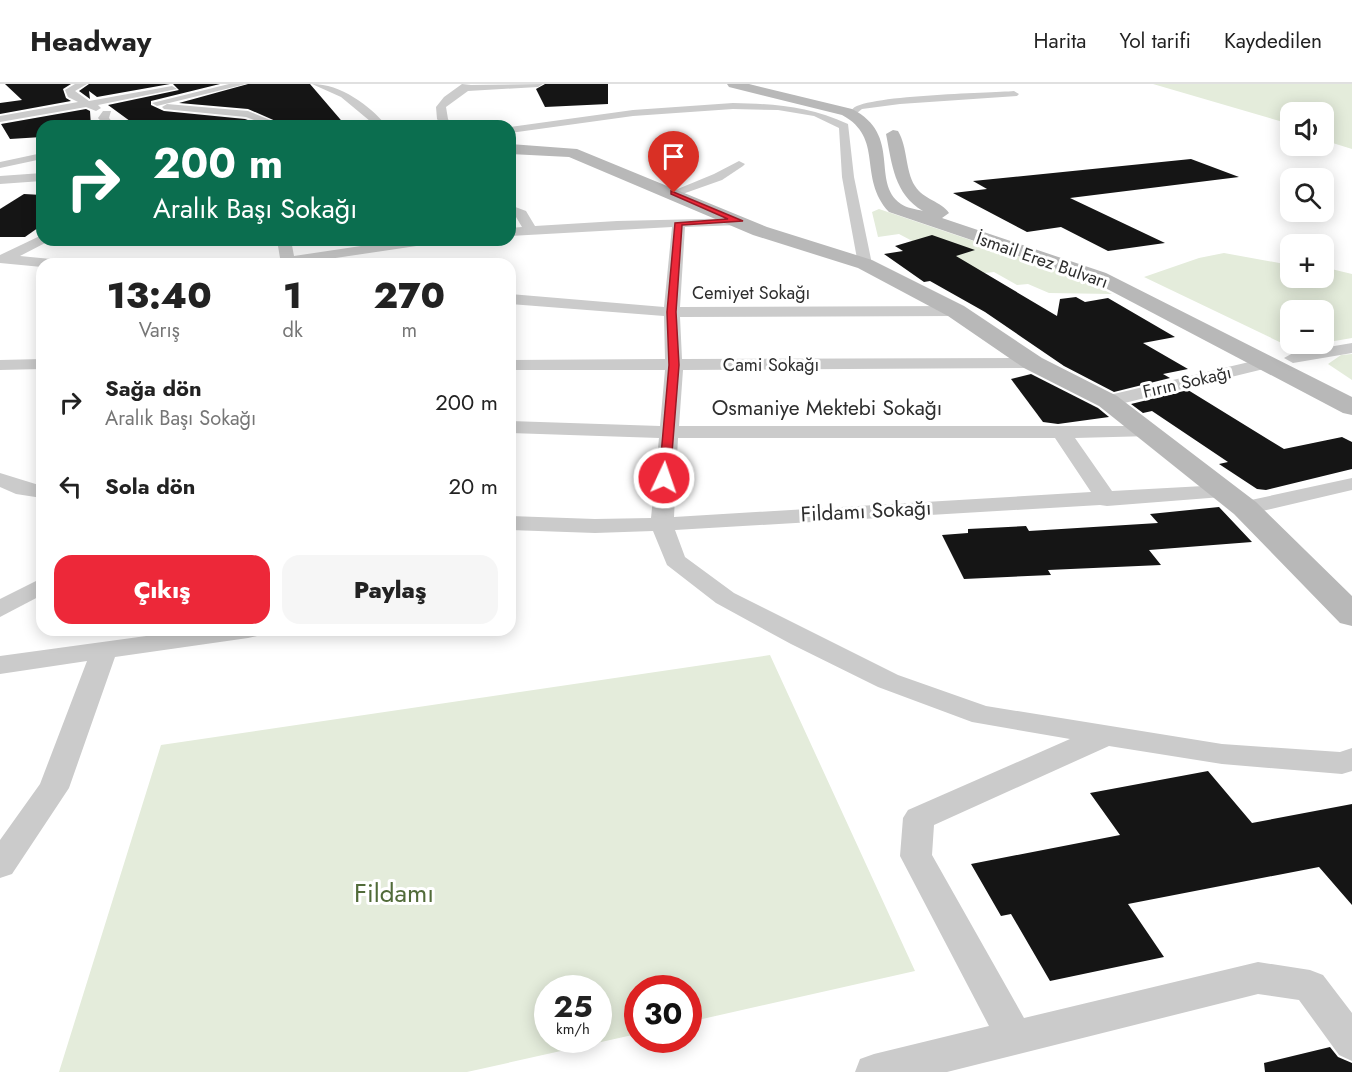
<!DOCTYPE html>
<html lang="tr">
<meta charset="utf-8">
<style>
body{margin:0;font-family:Jost,sans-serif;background:#f6f6f6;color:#222;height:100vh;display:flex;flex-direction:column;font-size:22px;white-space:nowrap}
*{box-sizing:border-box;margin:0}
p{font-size:20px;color:#767676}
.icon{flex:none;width:33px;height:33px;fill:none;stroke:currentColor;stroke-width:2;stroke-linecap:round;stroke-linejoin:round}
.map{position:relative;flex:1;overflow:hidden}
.panel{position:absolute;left:36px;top:174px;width:480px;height:378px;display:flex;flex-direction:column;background:#fff;border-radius:18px;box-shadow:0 3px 15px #0003}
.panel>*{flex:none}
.guide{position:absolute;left:36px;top:36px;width:480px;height:126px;border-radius:18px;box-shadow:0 3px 15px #0003;background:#0b6e4f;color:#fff;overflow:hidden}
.tools{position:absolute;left:1280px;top:18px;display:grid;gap:12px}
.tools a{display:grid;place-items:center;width:54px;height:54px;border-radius:12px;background:#fff;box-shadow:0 3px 15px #0003;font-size:30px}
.speed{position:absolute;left:534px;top:891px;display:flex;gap:12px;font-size:30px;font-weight:700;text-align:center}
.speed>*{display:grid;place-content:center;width:78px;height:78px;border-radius:50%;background:#fff;box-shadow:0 3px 15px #0003;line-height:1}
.speed small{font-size:15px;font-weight:400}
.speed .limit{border:9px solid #d22;background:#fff;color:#111}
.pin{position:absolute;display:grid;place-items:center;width:51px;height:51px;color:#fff;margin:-62px -26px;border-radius:50% 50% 50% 0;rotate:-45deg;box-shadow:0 0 6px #0007}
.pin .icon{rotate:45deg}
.me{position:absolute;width:66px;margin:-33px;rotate:3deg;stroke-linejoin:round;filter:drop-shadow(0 0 4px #0008)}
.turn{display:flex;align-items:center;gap:21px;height:126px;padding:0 18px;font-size:27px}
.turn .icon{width:78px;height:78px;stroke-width:2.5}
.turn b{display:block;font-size:42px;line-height:51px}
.eta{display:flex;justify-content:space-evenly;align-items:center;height:102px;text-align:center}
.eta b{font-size:36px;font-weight:800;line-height:42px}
.cta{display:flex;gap:12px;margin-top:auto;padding:12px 18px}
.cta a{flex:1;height:69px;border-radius:18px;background:#ed2839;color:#fff;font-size:24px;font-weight:800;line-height:69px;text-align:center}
.cta a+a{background:#f6f6f6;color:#222}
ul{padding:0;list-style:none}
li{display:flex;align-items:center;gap:18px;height:84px;padding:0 18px}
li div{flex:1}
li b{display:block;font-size:22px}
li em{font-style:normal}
header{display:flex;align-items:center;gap:36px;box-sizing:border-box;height:84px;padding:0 30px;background:#fff;border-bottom:2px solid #e0e0e0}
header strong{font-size:28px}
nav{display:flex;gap:33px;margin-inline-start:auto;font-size:21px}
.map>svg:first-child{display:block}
.green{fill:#e4ecdb;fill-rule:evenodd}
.building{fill:#151515}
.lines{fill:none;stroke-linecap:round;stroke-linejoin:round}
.street{fill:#cbcbcb;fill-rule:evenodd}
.secondary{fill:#b8b8b8;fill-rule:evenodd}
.route{fill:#ed2839;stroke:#9a1a25;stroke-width:1.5}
.labels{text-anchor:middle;stroke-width:6;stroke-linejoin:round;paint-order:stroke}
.far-street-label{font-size:18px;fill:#2e2e2e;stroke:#fff}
.street-label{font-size:21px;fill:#2e2e2e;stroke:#fff}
.near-park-label{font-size:26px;fill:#516b39;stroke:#fff}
</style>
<header>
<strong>Headway</strong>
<nav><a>Harita</a><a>Yol tarifi</a><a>Kaydedilen</a></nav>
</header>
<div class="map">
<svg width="1352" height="988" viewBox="0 0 1352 988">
<rect width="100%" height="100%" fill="#fff"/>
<!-- green -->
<g class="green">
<path d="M1153 0H1352V65L1323 56V28H1290V40Z"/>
<path d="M879 125 1071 190 1112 210 1049 209 1028 200 1017 201 994 188 975 190 899 150 878 153 872 128Z"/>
<path d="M1224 169 1290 181V194H1323V183L1352 190V254L1323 259V226H1290V260H1319L1290 263 1144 193 1199 174Z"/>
<path d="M1352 270V296L1328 280 1341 271Z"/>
<path d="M770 571 915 887 689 938 688 904H638L637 950 467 988H59L161 661ZM598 904V956H548V904Z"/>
</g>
<!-- building -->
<g class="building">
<path d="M5 0H71L63 5 66 14 71 17 0 30V19L22 16Z"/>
<path d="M89 0H170L97 13 89 7 90 15 79 7Z"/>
<path d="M173 0H220L151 17V21L164 27 245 35 264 42H159V37L134 40 108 21 179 6Z"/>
<path d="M248 0H310L346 42H287L248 25 179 19Z"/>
<path d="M545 0H608V20L545 23 536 5Z"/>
<path d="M86 25 90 27 91 42H42V53L10 55 1 40Z"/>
<path d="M1191 75 1239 93 1070 114 1165 159 1108 167 1061 143 1027 148 953 109 987 105 973 97Z"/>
<path d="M24 110 42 111V141L25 153H0V125Z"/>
<path d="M932 151 975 166 956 172 1057 232 1060 215 1076 213 1085 218 1108 214 1175 253 1143 259 1188 285 1163 290 1170 294 1114 308 1064 282 985 228 930 197 924 198 884 170 903 167 895 162Z"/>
<path d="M1031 290 1098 324 1109 333 1058 340 1043 338 1011 295Z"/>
<path d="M1188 306 1284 365 1342 353 1352 358V385L1266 406 1257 405 1219 380 1228 378 1152 327 1143 329 1131 320Z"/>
<path d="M1219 423 1252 458 1149 466 1161 481 1048 486 1051 491 964 495 942 451 968 449V445L1026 442 1029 447 1158 439 1150 430Z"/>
<path d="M1208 687 1252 739 1352 720V821L1319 783 1128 820 1164 873 1050 897 1011 830 1001 832 971 780 1120 751 1090 709Z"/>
<path d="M1330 963 1338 973 1352 979V988H1265L1264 979Z"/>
</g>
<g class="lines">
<!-- street -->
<g class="street">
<path d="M75 0H87L75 7 89 17 172 2 177 5 98 21 101 24 96 27 86 23 0 38V32L78 18 68 13 65 6Z"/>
<path d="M229 0H246L157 22 152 19Z"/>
<path d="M312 0C341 0 369 21 387 42H376L341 13Z"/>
<path d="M462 0 471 1 543 0 538 3 468 7 446 23 448 35 452 42H442L437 35 436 23 444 13Z"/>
<path d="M1014 7 1019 10 1017 12 900 20 862 25 857 29 852 26C859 11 991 9 1014 7Z"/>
<path d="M733 19C775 20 808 22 848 40L854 93 872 180 870 183H860L858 180 842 93 839 44 814 32 778 26 733 25 633 32 510 49V43L633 26Z"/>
<path d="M167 20 248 27 285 42H270L246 33 164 25 162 23Z"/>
<path d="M103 27H111L109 34 116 42H105L98 34Z"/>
<path d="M42 69V75L0 84V78Z"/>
<path d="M739 77 745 80 743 82 722 96 674 113 668 109 714 90Z"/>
<path d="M42 89V97L0 100V92Z"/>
<path d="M510 121 526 127 535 142 617 137 744 134V140L739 141 685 143 680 223 956 222 964 227 956 232 680 233 682 275 1033 274 1042 279 1033 284 683 286 679 342H1144L1151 344 1154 348 1151 352 1075 354 1112 407 1222 401 1230 402 1233 407 1230 412 1222 413 1107 422 1100 421 675 446 685 473 734 509 898 591 986 622 1222 660 1340 668 1352 664V687L1342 690 1222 680 1109 662 934 741 932 771 1024 934 1258 878 1310 886 1323 891 1352 929V977L1339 971 1299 916 1258 910 947 988H855L860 975 874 970 989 942 900 772 903 734 908 726 1070 655 972 638 878 603 791 560 716 519 667 481 653 447 595 449 510 446V432L595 435 651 434 659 354 510 349V337L660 342 665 286H510V276L665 275 664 232 510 220V210L664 223 672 143 510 152V144L522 143 516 133 510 130ZM678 354H1055L1091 408 674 433Z"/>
<path d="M42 151V156H48L47 158 20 172 61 176 68 180H42V183L0 179V171Z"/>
<path d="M277 156H291L294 172 401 156H437L430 160 295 180H281Z"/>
<path d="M1352 259V269L1293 279 1284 274 1293 269Z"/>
<path d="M1266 274 1275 279 1272 283 1108 323 1099 317 1101 313Z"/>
<path d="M42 275V285L0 286V276Z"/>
<path d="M0 389 42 402V414L16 410 0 403Z"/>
<path d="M1352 394V406L1245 431 1237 429 1234 424 1237 419Z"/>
<path d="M42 494V511L0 533V515Z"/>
<path d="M190 546H261L257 552 248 554 115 573 69 704 12 790 0 794V756L40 700 87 577 0 590V572Z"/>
</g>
<!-- secondary -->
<g class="secondary">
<path d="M727 0H749L852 25C903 51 870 98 901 120 906 124 916 125 923 127 894 110 892 80 886 50L893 46 898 47C908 64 905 86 915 102 924 116 941 117 949 129L942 134 1106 189 1352 313V331L1343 329 1092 197 889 128C857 93 885 54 842 31L729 3Z"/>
<path d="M510 60 577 65 767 143 872 176 964 222 1042 274 1117 312 1256 418 1352 512V542L1340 539 1234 430 1099 322 1024 284 948 232 858 184 753 151 569 73 510 70Z"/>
</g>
</g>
<!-- route -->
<path class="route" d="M671 107 743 137 682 141 676 228 679 281 670 394 664 397 659 394 669 281 667 228 675 139 728 135 671 110Z"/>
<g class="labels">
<!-- far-street labels -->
<g class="far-street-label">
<text transform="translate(1042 176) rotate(19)" y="6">İsmail Erez Bulvarı</text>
<text x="751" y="215">Cemiyet Sokağı</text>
<text x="771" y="287">Cami Sokağı</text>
<text transform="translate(1187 298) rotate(-13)" y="6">Fırın Sokağı</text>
</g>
<!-- street labels -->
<g class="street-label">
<text x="827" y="331">Osmaniye Mektebi Sokağı</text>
<text transform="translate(866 427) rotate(-3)" y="7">Fildamı Sokağı</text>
</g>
<!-- near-park labels -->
<g class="near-park-label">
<text x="394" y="818">Fildamı</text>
</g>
</g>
</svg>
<div class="tools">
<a><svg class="icon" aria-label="sound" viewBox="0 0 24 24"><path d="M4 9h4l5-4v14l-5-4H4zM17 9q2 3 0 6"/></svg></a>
<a><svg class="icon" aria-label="search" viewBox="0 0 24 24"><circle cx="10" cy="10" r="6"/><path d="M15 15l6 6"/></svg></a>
<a>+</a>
<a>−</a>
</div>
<div class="speed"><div>25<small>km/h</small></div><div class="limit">30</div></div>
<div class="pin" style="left:674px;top:109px;background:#d93025"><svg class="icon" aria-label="arrive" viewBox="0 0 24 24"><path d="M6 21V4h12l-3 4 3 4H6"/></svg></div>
<svg class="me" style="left:664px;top:394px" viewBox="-20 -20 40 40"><circle r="17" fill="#ed2839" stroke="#fff" stroke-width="3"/><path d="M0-11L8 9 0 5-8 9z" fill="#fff"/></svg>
<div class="guide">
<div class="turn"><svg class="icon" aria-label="right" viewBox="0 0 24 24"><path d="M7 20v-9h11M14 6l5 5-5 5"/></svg><div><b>200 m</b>Aralık Başı Sokağı</div></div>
</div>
<section class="panel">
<div class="eta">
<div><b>13:40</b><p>Varış</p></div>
<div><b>1</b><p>dk</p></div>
<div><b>270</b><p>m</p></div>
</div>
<ul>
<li><svg class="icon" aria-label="right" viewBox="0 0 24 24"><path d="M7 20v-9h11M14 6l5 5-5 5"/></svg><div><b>Sağa dön</b><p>Aralık Başı Sokağı</p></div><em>200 m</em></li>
<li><svg class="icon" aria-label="left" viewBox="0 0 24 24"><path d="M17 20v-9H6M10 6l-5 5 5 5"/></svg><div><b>Sola dön</b></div><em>20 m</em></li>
</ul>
<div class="cta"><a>Çıkış</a><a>Paylaş</a></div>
</section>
</div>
